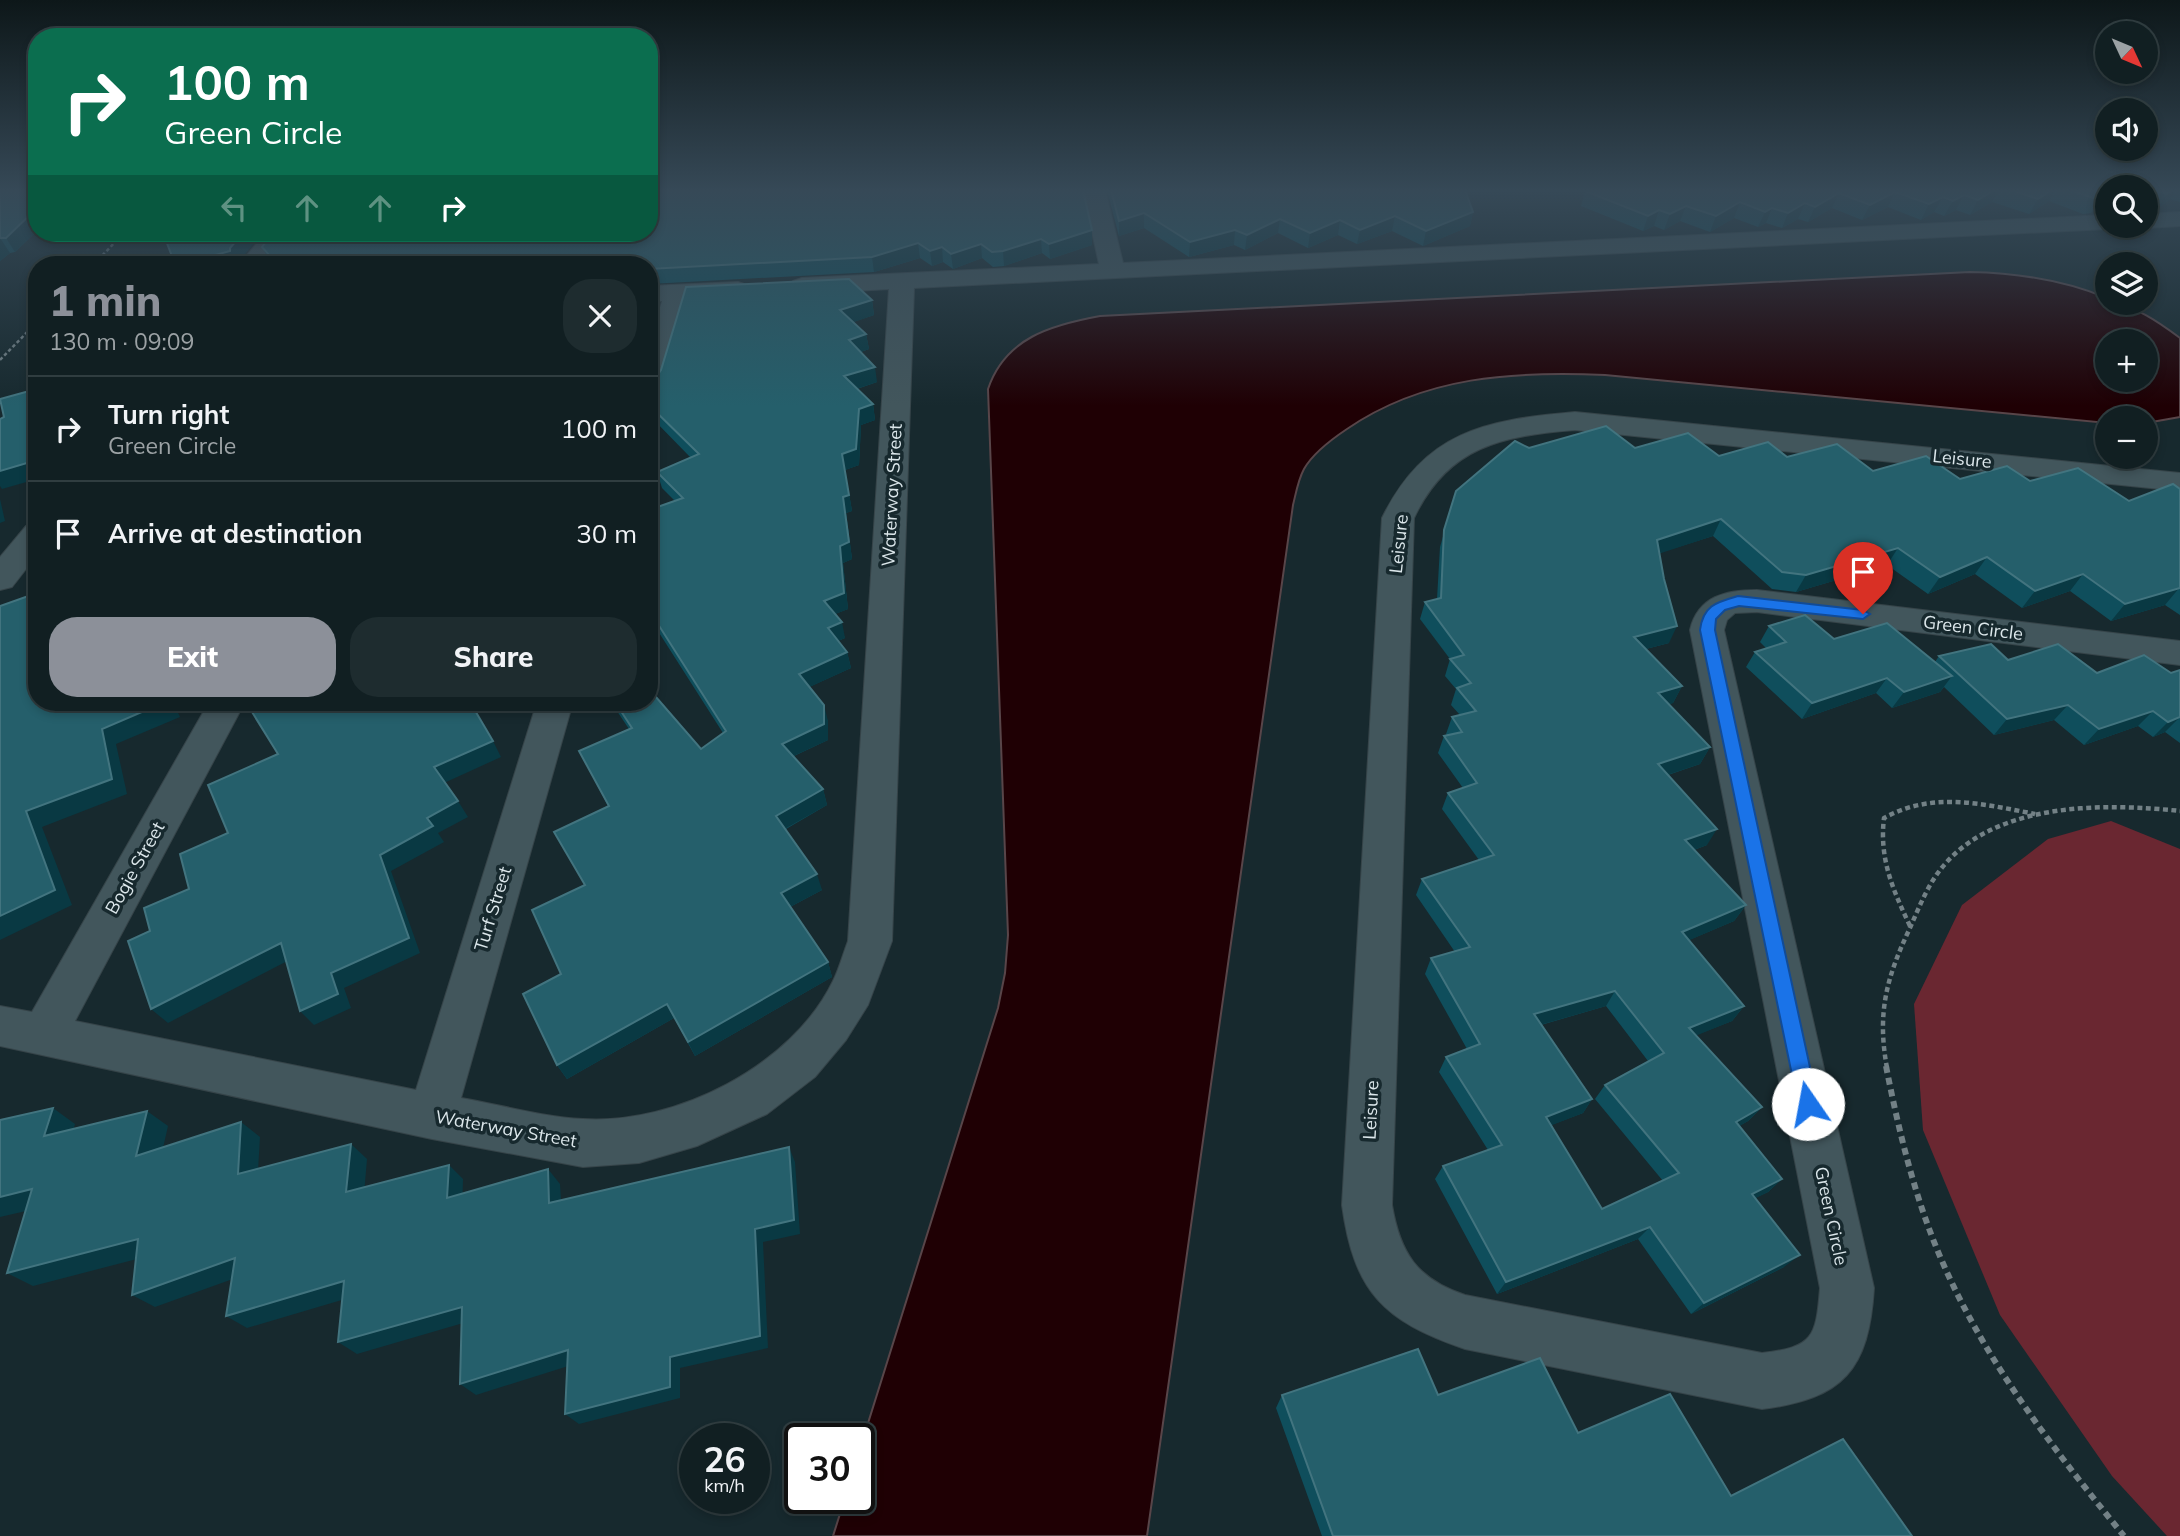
<!DOCTYPE html>
<meta charset="utf-8">
<style>
body{margin:0;font-family:Mulish,sans-serif;background:#1e2c2f;color:#f1f3f6;height:100vh;display:flex;flex-direction:column;font-size:26px;white-space:nowrap}
*{box-sizing:border-box;margin:0}
p{font-size:23px;color:#9ca2a5}
.icon{flex:none;width:38px;height:38px;fill:none;stroke:currentColor;stroke-width:2;stroke-linecap:round;stroke-linejoin:round}
.map{position:relative;flex:1;overflow:hidden}
.details{position:absolute;left:28px;top:256px;width:630px;height:455px;display:flex;flex-direction:column;background:#111f22;border-radius:28px;box-shadow:0 4px 10px #0003,0 0 0 2px #303d40}
.details>*{flex:none}
.banner{position:absolute;left:28px;top:28px;width:630px;height:214px;border-radius:28px;box-shadow:0 4px 10px #0003,0 0 0 2px #303d40;background:#0b6e4f;color:#fff;overflow:hidden}
.needle{width:46px;rotate:134deg}
.buttons{position:absolute;left:2095px;top:21px;display:grid;gap:14px}
.buttons a{display:grid;place-items:center;width:63px;height:63px;border-radius:50%;background:#111f22;box-shadow:0 4px 10px #0003,0 0 0 2px #303d40;font-size:35px}
.speed{position:absolute;left:679px;top:1423px;display:flex;gap:14px;font-size:35px;font-weight:700;text-align:center}
.speed>*{display:grid;place-content:center;width:91px;height:91px;border-radius:50%;background:#111f22;box-shadow:0 4px 10px #0003,0 0 0 2px #303d40;line-height:1}
.speed small{font-size:18px;font-weight:400}
.speed .limit{border:4px solid #111;border-radius:10px;background:#fff;color:#111}
.pin{position:absolute;display:grid;place-items:center;width:60px;height:60px;color:#fff;margin:-72px -30px;border-radius:50% 50% 50% 0;rotate:-45deg;box-shadow:0 0 7px #0007}
.pin .icon{rotate:45deg}
.me{position:absolute;width:77px;margin:-38px;rotate:348deg;stroke-linejoin:round;filter:drop-shadow(0 0 5px #0008)}
.turn{display:flex;align-items:center;gap:24px;height:147px;padding:0 21px;font-size:32px}
.turn .icon{width:91px;height:91px;stroke-width:2.5}
.turn b{display:block;font-size:49px;line-height:60px}
.lanes{display:flex;align-items:center;height:66px;padding:0 21px;background:#0003;justify-content:center;gap:35px;direction:ltr}
.lanes .off{opacity:.35}
.round{display:grid;place-items:center;flex:none;width:74px;height:74px;border-radius:28px;background:#1e2c2f}
.overview{display:flex;align-items:center;justify-content:space-between;height:119px;padding:0 21px}
h1{font-size:42px;font-weight:800;line-height:52px;color:#8c9099}
.action{display:flex;gap:14px;margin-top:auto;padding:14px 21px}
.action a{flex:1;height:80px;border-radius:28px;background:#8c9099;color:#fff;font-size:28px;font-weight:800;line-height:80px;text-align:center}
.action a+a{background:#1e2c2f;color:#f1f3f6}
ul{padding:0;list-style:none}
li{display:flex;align-items:center;gap:21px;height:105px;padding:0 21px;border-top:2px solid #303d40}
li div{flex:1}
li b{display:block;font-size:26px}
li em{font-style:normal}
.map>svg:first-child{display:block}
.green{fill:#6a2731}
.water{fill:#1f0004;stroke:#584549;stroke-width:2;fill-rule:evenodd}
.lines{fill:none;stroke-linecap:round;stroke-linejoin:round}
.minor-casing{stroke:#364449;stroke-width:2}
.path-far2{stroke:#738186;stroke-width:2.5;stroke-dasharray:3.5 2.5;stroke-linecap:butt}
.path-far1{stroke:#738186;stroke-width:4.5;stroke-dasharray:5 3.5;stroke-linecap:butt}
.path{stroke:#738186;stroke-width:6;stroke-dasharray:7 5;stroke-linecap:butt}
.minor{fill:#42565c;fill-rule:evenodd}
.wall{fill:#0f4e5c;fill-rule:evenodd}
.shaded-wall{fill:#093943}
.building{fill:#255f6b;stroke:#42747f;stroke-width:2;fill-rule:evenodd}
.route{fill:#1a73e8;stroke:#114b97;stroke-width:2}
.labels{text-anchor:middle;stroke-width:7;stroke-linejoin:round;paint-order:stroke}
.street-label{font-size:18px;fill:#dce7eb;stroke:#17292e}
</style>
<div class="map">
<svg width="2180" height="1536" viewBox="0 0 2180 1536">
<rect width="100%" height="100%" fill="#17292e"/>
<!-- green -->
<path class="green" d="M2111 821 2180 849V1536H2167L2112 1476 2000 1315 1923 1130 1914 1004 1962 905 2048 839Z"/>
<!-- water -->
<path class="water" d="M1970 272C2017 273 2064 280 2107 298V303C2132 303 2160 323 2180 338V417L2146 423V418H2107V423L1605 375C1514 371 1424 376 1347 429 1332 439 1313 453 1304 469 1298 480 1296 493 1293 505L1147 1536H833L845 1498H859V1452L998 1008 1005 973 1008 935 988 389C1005 338 1051 325 1100 316ZM2146 341V380H2107V341Z"/>
<g class="lines">
<!-- minor casing -->
<g class="minor-casing">
<g id="minor">
<path d="M1083 190H1105L1123 263 2107 215V226H2116L2107 229 914 288 892 941 868 1005 846 1040 815 1077 767 1114 697 1146 639 1163 583 1167 432 1139 0 1046V1006L32 1012 209 702H245L75 1021 416 1090 537 702H573L461 1098C501 1105 543 1117 583 1119 675 1125 792 1066 833 981 839 969 843 954 848 941L889 289 802 294 793 291 789 286 793 281 802 278 1099 264Z"/>
<path d="M2180 212V226L2146 228 2138 226H2146V214Z"/>
<path d="M265 233H289L265 264H240Z"/>
<path d="M738 282 747 285 751 290 747 295 688 300 663 385 659 391 649 393V341L662 301 649 302V286Z"/>
<path d="M1575 412 2180 473V491L1575 430C1502 436 1448 446 1414 518L1392 1205C1400 1253 1417 1279 1465 1295L1762 1353C1813 1347 1816 1338 1820 1288L1690 630C1698 596 1726 590 1757 590L2180 641V665L1757 612 1735 613 1727 620 1724 630 1874 1288C1869 1370 1843 1399 1762 1409L1465 1349C1383 1321 1354 1292 1342 1205L1382 518C1425 431 1485 420 1575 412Z"/>
<path d="M37 523V555L12 587 0 590V557L26 526Z"/>
</g>
</g>
<!-- path-far2 -->
<g class="path-far2">
<path d="M94 264 124 233"/>
<path d="M0 360 37 322"/>
</g>
<!-- path-far1 -->
<g class="path-far1">
<path d="M1910 926C1893 890 1879 859 1884 818 1933 791 1983 804 2035 814"/>
<path d="M1887 1068C1877 1014 1886 979 1909 930 1919 908 1928 883 1945 864 1999 802 2105 803 2180 811"/>
</g>
<!-- path -->
<path class="path" d="M1886 1066C1899 1132 1915 1199 1942 1261 1986 1363 2055 1451 2124 1536"/>
<!-- minor -->
<use href="#minor" class="minor"/>
</g>
<!-- wall -->
<g class="wall">
<path d="M0 190H37V231L15 252 10 253 0 261Z"/>
<path d="M1107 190H1465L1473 212 1470 226 1423 246 1392 231 1357 244 1338 235 1308 248 1278 233 1245 250 1234 245 1189 257 1144 228 1119 236Z"/>
<path d="M2107 190 2091 213 2083 214 2049 201 2029 214 1992 202 1970 215 1956 210 1944 216 1934 212 1921 220 1888 207 1862 220 1832 208 1808 222 1798 219 1782 228 1766 223 1758 227 1734 218 1710 232 1680 221 1664 230 1654 226 1643 231 1581 206 1585 191Z"/>
<path d="M2146 190H2180V202L2170 199 2156 210 2146 206Z"/>
<path d="M649 191 1092 245 1050 259 1042 253 1004 266 993 267 982 258 953 269 943 262 932 266 920 258 874 272 649 284V264H272L262 247Z"/>
<path d="M872 300 874 315 853 322 866 334 869 349 861 352 877 382 857 389 873 404 875 420 861 425 859 465 845 470 852 511 846 513 852 559 843 563 848 609 835 614 845 638 838 641 847 652 851 668 809 687 828 721V740L794 756 823 789 827 805 786 829 822 890 790 907 828 962 832 977 695 1056 674 1018 567 1079 557 1065 561 974 585 885 554 832 608 806 579 751 629 729 611 702H649L701 749 723 733 649 617V510L675 501 662 488 657 472 691 458 650 416 649 379Z"/>
<path d="M1529 448H1635L1719 456 1787 457 1873 471 1960 479 2030 481 2129 501 2180 489V615L2165 605 2111 621 2070 591 2022 608 1975 574 1928 594 1887 565 1796 592 1772 589 1713 536 1659 553 1669 643 1646 649 1682 686 1673 703 1669 704 1710 747 1700 764 1668 775 1707 845 1694 850 1746 905 1734 921 1689 940 1744 1006 1732 1021 1696 1035 1762 1107 1748 1121 1739 1126 1782 1179 1768 1192 1755 1198 1784 1267 1691 1314 1638 1239 1497 1294 1435 1179 1443 1166 1488 1150 1439 1072 1446 1057 1467 1049 1425 974 1431 958 1455 952 1416 895 1422 879 1479 860 1442 809 1448 793 1463 788 1438 753 1444 736 1447 735 1446 734 1452 717 1460 715 1451 705 1456 689 1445 676 1450 659 1420 619 1425 602 1437 599 1440 547 1456 491ZM1606 1006 1648 1061 1605 1085 1595 1099 1663 1181 1602 1209 1551 1125 1583 1113 1592 1099 1541 1025Z"/>
<path d="M1769 626 1834 639 1935 662 1939 656 2008 660 2097 673H2171L2180 670V743L2165 732 2153 737 2138 726 2084 745 2054 720 1994 735 1944 687 1940 692 1892 708 1876 693 1802 719 1746 667 1755 652 1766 648 1760 642Z"/>
<path d="M1282 1395H1438L1578 1433 1730 1496 1912 1536H1322L1276 1408Z"/>
</g>
<!-- shaded-wall -->
<g class="shaded-wall">
<path d="M1994 190H1999L1992 202 1970 215 1978 200Z"/>
<path d="M2051 190H2055L2049 201 2029 214 2038 199Z"/>
<path d="M2172 190H2176L2170 199 2156 210 2167 194Z"/>
<path d="M1895 192 1888 207 1862 220 1870 205Z"/>
<path d="M1839 193 1832 208 1808 222 1815 207Z"/>
<path d="M1964 195 1956 210 1944 216 1953 201Z"/>
<path d="M2107 195V205L2091 213 2101 198Z"/>
<path d="M1943 197 1934 212 1921 220 1929 204Z"/>
<path d="M1740 202 1734 218 1710 232 1716 216Z"/>
<path d="M1805 203 1798 219 1782 228 1788 213Z"/>
<path d="M1686 206 1680 221 1664 230 1670 214Z"/>
<path d="M37 208V231L15 252 6 238Z"/>
<path d="M1772 208 1766 223 1758 227 1765 212Z"/>
<path d="M1659 210 1654 226 1643 231 1648 216Z"/>
<path d="M1473 212 1470 226 1423 246 1426 231Z"/>
<path d="M1144 213V228L1119 236V221Z"/>
<path d="M1395 216 1392 231 1357 244 1360 230Z"/>
<path d="M1280 219 1278 233 1245 250 1247 235Z"/>
<path d="M1340 220 1338 235 1308 248 1310 233Z"/>
<path d="M1092 230V245L1050 259 1049 244Z"/>
<path d="M1235 230 1234 245 1189 257 1190 242Z"/>
<path d="M243 233H263L238 262V264H182L230 248Z"/>
<path d="M0 238 10 253 0 261Z"/>
<path d="M1041 239 1042 253 1004 266 1003 251Z"/>
<path d="M918 243 920 258 874 272 872 257Z"/>
<path d="M981 244 982 258 953 269 951 254Z"/>
<path d="M942 247 943 262 932 266 930 251Z"/>
<path d="M654 289 658 304 649 332V303Z"/>
<path d="M872 300 874 315 843 326 840 310Z"/>
<path d="M866 334 869 349 852 355 849 340Z"/>
<path d="M875 367 877 382 847 392 844 376Z"/>
<path d="M873 404 875 420 861 425 859 465 845 470 852 511 846 513 852 559 843 563 848 609 828 617 824 601 840 546 843 497 842 454 859 409Z"/>
<path d="M37 460V479L2 489 0 486V471Z"/>
<path d="M0 499 5 521 0 523Z"/>
<path d="M1721 519 1713 536 1649 557 1657 540Z"/>
<path d="M1898 548 1887 565 1796 592 1806 575Z"/>
<path d="M1987 557 1975 574 1928 594 1940 577Z"/>
<path d="M2083 574 2070 591 2022 608 2035 591Z"/>
<path d="M2180 587 2165 605 2111 621 2125 604Z"/>
<path d="M842 622 845 638 831 644 828 628Z"/>
<path d="M1677 626 1669 643 1626 654 1634 637Z"/>
<path d="M847 652 851 668 803 690 799 674Z"/>
<path d="M1952 676 1940 692 1892 708 1904 692Z"/>
<path d="M1887 678 1876 693 1802 719 1812 703Z"/>
<path d="M1682 686 1673 703 1649 710 1658 693Z"/>
<path d="M165 702H173L180 717 116 744 127 794 42 827 72 905 0 940V916L26 811 102 729Z"/>
<path d="M470 702H497L476 712Z"/>
<path d="M824 705 828 721V740L787 759 782 744Z"/>
<path d="M2068 705 2054 720 1994 735 2007 719Z"/>
<path d="M2153 711 2138 726 2084 745 2099 729Z"/>
<path d="M2180 717 2165 732 2153 737 2168 722Z"/>
<path d="M493 741 501 757 444 783 434 767Z"/>
<path d="M1710 747 1700 764 1649 781 1658 764Z"/>
<path d="M823 789 827 805 781 831 776 816Z"/>
<path d="M458 801 468 817 438 833 444 842 391 871 420 953 344 988 351 1008 314 1025 300 1011 331 973 380 855 427 818Z"/>
<path d="M1717 829 1707 845 1675 857 1685 840Z"/>
<path d="M817 874 822 890 786 909 781 893Z"/>
<path d="M1746 905 1734 921 1671 948 1682 932Z"/>
<path d="M281 943 295 957 168 1023 151 1009Z"/>
<path d="M828 962 832 977 695 1056 688 1042Z"/>
<path d="M1615 991 1606 1006 1526 1029 1534 1014Z"/>
<path d="M667 1004 674 1018 567 1079 557 1065Z"/>
<path d="M1744 1006 1732 1021 1678 1043 1689 1028Z"/>
<path d="M1592 1099 1583 1113 1537 1131 1546 1117Z"/>
<path d="M1762 1107 1748 1121 1723 1136 1736 1122Z"/>
<path d="M53 1108 75 1124 67 1151 44 1136Z"/>
<path d="M147 1111 168 1126 158 1170 136 1156Z"/>
<path d="M241 1122 260 1137 257 1188 238 1174Z"/>
<path d="M351 1144 367 1159 363 1206 346 1192Z"/>
<path d="M789 1147 795 1162 800 1234 763 1242 768 1348 680 1368V1398L579 1424 565 1414 755 1229Z"/>
<path d="M449 1165 463 1179 462 1212 447 1198Z"/>
<path d="M548 1169 560 1184 562 1217 549 1203Z"/>
<path d="M1782 1179 1768 1192 1738 1207 1752 1194Z"/>
<path d="M32 1189 56 1204 0 1217V1197Z"/>
<path d="M1650 1227 1638 1239 1497 1294 1506 1282Z"/>
<path d="M138 1239 160 1253 33 1286 7 1273Z"/>
<path d="M1800 1255 1784 1267 1691 1314 1704 1303Z"/>
<path d="M235 1258 255 1271 155 1307 132 1295Z"/>
<path d="M344 1281 362 1294 247 1328 226 1316Z"/>
<path d="M462 1307 477 1319 357 1354 338 1342Z"/>
<path d="M568 1350 581 1362 476 1395 460 1384Z"/>
</g>
<!-- building -->
<g class="building">
<path d="M0 190H37V208L6 238H0Z"/>
<path d="M659 190H1083L1092 230 1049 244 1041 239 1003 251 992 252 981 244 951 254 942 247 930 251 918 243 872 257 649 269V264H277L262 247 273 233H649V191Z"/>
<path d="M1111 190H1465L1473 212 1426 231 1395 216 1360 230 1340 220 1310 233 1280 219 1247 235 1235 230 1190 242 1144 213 1119 221Z"/>
<path d="M1994 190 1978 200 1964 195 1953 201 1943 197 1929 204 1895 192 1870 205 1839 193 1815 207 1805 203 1788 213 1772 208 1765 212 1740 202 1716 216 1686 206 1670 214 1659 210 1648 216 1585 191Z"/>
<path d="M2012 190H2051L2038 199Z"/>
<path d="M2071 190H2107V195L2101 198H2093Z"/>
<path d="M2154 190H2172L2167 194Z"/>
<path d="M163 233H243L230 248V251L182 264H175Z"/>
<path d="M160 260 162 264H144Z"/>
<path d="M849 279 872 300 840 310 866 334 849 340 875 367 844 376 873 404 859 409 856 449 842 454 849 495 843 497 849 542 840 546 844 593 824 601 842 622 828 628 847 652 799 674 824 705V724L782 744 823 789 776 816 817 874 781 893 828 962 688 1042 667 1004 557 1065 523 994 561 974 532 910 585 885 554 832 609 806 579 751 632 728 615 702H649V689L701 749 726 731 649 610V553L651 552 649 550V510L683 498 657 472 699 454 649 405V379L655 378 661 370 686 287Z"/>
<path d="M649 289H654L649 303Z"/>
<path d="M37 371V449H35L37 460 0 471V419L4 417 0 399 33 390 28 374Z"/>
<path d="M1606 426 1635 448 1688 433 1719 456 1768 442 1787 457 1837 444 1873 471 1926 456 1960 479 2007 466 2030 481 2078 468 2129 501 2173 484 2180 489V588L2125 604 2083 574 2035 591 1987 557 1940 577 1898 548 1806 575 1782 572 1721 519 1657 540 1664 579 1677 626 1634 637 1682 686 1658 693 1710 747 1658 764 1717 829 1685 840 1746 905 1682 932 1744 1006 1689 1028 1762 1107 1736 1122 1782 1179 1752 1194 1800 1255 1704 1303 1650 1227 1506 1282 1443 1166 1502 1145 1446 1057 1480 1044 1431 958 1470 947 1422 879 1494 855 1448 793 1477 783 1444 736 1462 732 1452 717 1476 711 1457 688 1471 683 1450 659 1464 655 1425 602 1441 598 1444 530 1456 491 1515 441 1529 448ZM1615 991 1664 1053 1605 1085 1679 1173 1602 1209 1546 1117 1592 1099 1534 1014Z"/>
<path d="M37 593V702H165L102 729 112 779 26 811 55 890 0 916V606Z"/>
<path d="M1805 615 1834 639 1887 623 1952 676 1904 692 1887 678 1812 703 1755 652 1786 642 1769 626Z"/>
<path d="M1991 644 2008 660 2058 644 2097 673 2144 655 2171 673 2180 670V717L2168 722 2153 711 2099 729 2068 705 2007 719 1939 656Z"/>
<path d="M274 702H470L493 741 434 767 458 801 427 818 433 826 380 855 409 938 331 973 338 994 300 1011 281 943 151 1009 128 941 150 931 144 908 189 889 180 854 228 833 208 785 278 754 252 712Z"/>
<path d="M53 1108 44 1136 147 1111 136 1156 241 1122 238 1174 351 1144 346 1192 449 1165 447 1198 548 1169 549 1203 789 1147 794 1220 755 1229 760 1336 670 1357V1387L565 1414 568 1350 460 1384 462 1307 338 1342 344 1281 226 1316 235 1258 132 1295 138 1239 7 1273 32 1189 0 1197V1120Z"/>
<path d="M1418 1349 1438 1395 1540 1358 1578 1433 1670 1394 1731 1496 1843 1439 1912 1536H1333L1282 1395Z"/>
</g>
<!-- sky -->
<linearGradient id="sky" x2="0" y2="1"><stop stop-color="#0d1719"/><stop offset="0.47" stop-color="#364957"/><stop offset="1" stop-color="#364957" stop-opacity="0"/></linearGradient>
<rect width="2180" height="406" fill="url(#sky)"/>
<!-- route -->
<path class="route" d="M1738 596 1863 610 1870 614 1863 619 1739 606 1725 610 1716 619 1715 630 1818 1104 1815 1110 1808 1113 1801 1110 1798 1104 1700 630C1703 605 1717 602 1738 596Z"/>
<g class="labels">
<!-- street labels -->
<g class="street-label">
<text transform="translate(1962 459) rotate(6)" y="6">Leisure</text>
<text transform="translate(892 495) rotate(-87)" y="6">Waterway Street</text>
<text transform="translate(1399 544) rotate(-84)" y="6">Leisure</text>
<text transform="translate(1973 628) rotate(7)" y="6">Green Circle</text>
<text transform="translate(135 868) rotate(-61)" y="6">Bogie Street</text>
<text transform="translate(493 909) rotate(-73)" y="6">Turf Street</text>
<text transform="translate(1371 1110) rotate(-87)" y="6">Leisure</text>
<text transform="translate(506 1129) rotate(10)" y="6">Waterway Street</text>
<text transform="translate(1831 1216) rotate(78)" y="6">Green Circle</text>
</g>
</g>
</svg>
<div class="buttons">
<a><svg class="needle" viewBox="-14 -14 28 28"><path d="M0-13l5 13h-10z" fill="#e53935"/><path d="M0 13l5-13h-10z" fill="#9ca2a5"/></svg></a>
<a><svg class="icon" aria-label="sound" viewBox="0 0 24 24"><path d="M4 9h4l5-4v14l-5-4H4zM17 9q2 3 0 6"/></svg></a>
<a><svg class="icon" aria-label="search" viewBox="0 0 24 24"><circle cx="10" cy="10" r="6"/><path d="M15 15l6 6"/></svg></a>
<a><svg class="icon" aria-label="layers" viewBox="0 0 24 24"><path d="M12 4l9 5-9 5-9-5zM3 14l9 5 9-5"/></svg></a>
<a>+</a>
<a>−</a>
</div>
<div class="speed"><div>26<small>km/h</small></div><div class="limit">30</div></div>
<div class="pin" style="left:1863px;top:614px;background:#d93025"><svg class="icon" aria-label="arrive" viewBox="0 0 24 24"><path d="M6 21V4h12l-3 4 3 4H6"/></svg></div>
<svg class="me" style="left:1808px;top:1104px" viewBox="-20 -20 40 40"><circle r="19" fill="#fff"/><path d="M0-13L10 11 0 6-10 11z" fill="#1a73e8"/></svg>
<div class="banner">
<div class="turn"><svg class="icon" aria-label="right" viewBox="0 0 24 24"><path d="M7 20v-9h11M14 6l5 5-5 5"/></svg><div><b>100 m</b>Green Circle</div></div>
<div class="lanes"><svg class="icon off" aria-label="left" viewBox="0 0 24 24"><path d="M17 20v-9H6M10 6l-5 5 5 5"/></svg><svg class="icon off" aria-label="ahead" viewBox="0 0 24 24"><path d="M12 20V5M6 11l6-6 6 6"/></svg><svg class="icon off" aria-label="ahead" viewBox="0 0 24 24"><path d="M12 20V5M6 11l6-6 6 6"/></svg><svg class="icon" aria-label="right" viewBox="0 0 24 24"><path d="M7 20v-9h11M14 6l5 5-5 5"/></svg></div>
</div>
<section class="details">
<div class="overview"><div><h1>1 min</h1><p>130 m · 09:09</p></div><a class="round"><svg class="icon" aria-label="close" viewBox="0 0 24 24"><path d="M6 6l12 12M18 6L6 18"/></svg></a></div>
<ul>
<li><svg class="icon" aria-label="right" viewBox="0 0 24 24"><path d="M7 20v-9h11M14 6l5 5-5 5"/></svg><div><b>Turn right</b><p>Green Circle</p></div><em>100 m</em></li>
<li><svg class="icon" aria-label="arrive" viewBox="0 0 24 24"><path d="M6 21V4h12l-3 4 3 4H6"/></svg><div><b>Arrive at destination</b></div><em>30 m</em></li>
</ul>
<div class="action"><a>Exit</a><a>Share</a></div>
</section>
</div>
